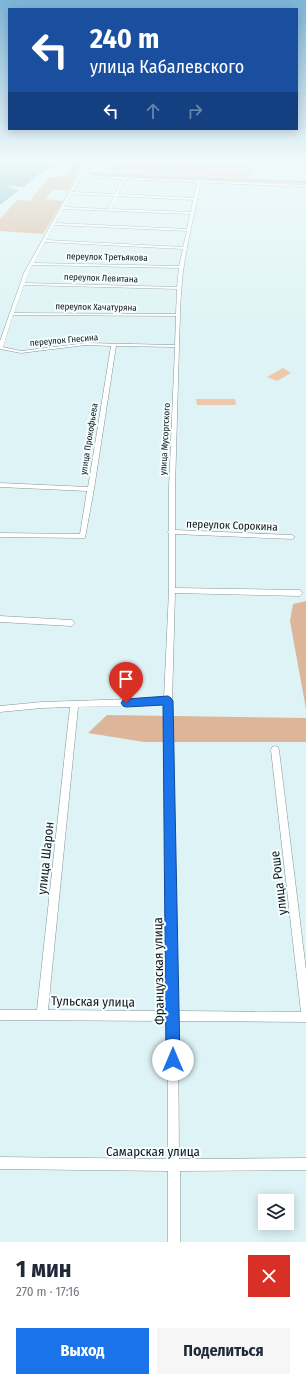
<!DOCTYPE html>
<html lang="ru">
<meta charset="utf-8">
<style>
body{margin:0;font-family:"Fira Sans Condensed",sans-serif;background:#f6f6f7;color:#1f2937;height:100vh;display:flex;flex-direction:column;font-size:15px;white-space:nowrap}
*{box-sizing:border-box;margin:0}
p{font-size:13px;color:#747a83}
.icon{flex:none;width:22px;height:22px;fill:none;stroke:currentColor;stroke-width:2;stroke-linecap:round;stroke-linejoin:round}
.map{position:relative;height:1242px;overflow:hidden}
.sheet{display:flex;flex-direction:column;background:#fff;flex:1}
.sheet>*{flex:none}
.guide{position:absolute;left:8px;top:8px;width:290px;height:122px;border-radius:0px;box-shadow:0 2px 10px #0003;background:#1a4fa0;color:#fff;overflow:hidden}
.tools{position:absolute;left:258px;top:1194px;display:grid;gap:8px}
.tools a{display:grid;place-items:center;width:36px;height:36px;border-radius:0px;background:#fff;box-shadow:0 2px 10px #0003;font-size:20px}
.pin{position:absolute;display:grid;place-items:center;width:34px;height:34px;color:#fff;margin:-41px -17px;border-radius:50% 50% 50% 0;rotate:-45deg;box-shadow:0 0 4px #0007}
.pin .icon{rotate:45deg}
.me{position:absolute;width:44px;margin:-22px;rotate:0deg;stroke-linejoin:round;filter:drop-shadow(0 0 3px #0008)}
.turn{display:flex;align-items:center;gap:14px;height:84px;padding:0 16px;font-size:18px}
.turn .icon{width:52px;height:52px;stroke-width:2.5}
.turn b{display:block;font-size:28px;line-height:34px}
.lanes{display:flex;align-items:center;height:38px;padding:0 16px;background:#0003;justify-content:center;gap:20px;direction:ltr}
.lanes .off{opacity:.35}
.round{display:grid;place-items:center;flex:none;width:42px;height:42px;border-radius:0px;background:#f6f6f7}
.headline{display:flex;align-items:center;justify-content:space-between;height:68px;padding:0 16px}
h1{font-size:24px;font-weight:700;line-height:30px}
.action{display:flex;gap:8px;margin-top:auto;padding:8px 16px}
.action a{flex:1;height:46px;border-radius:0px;background:#1a73e8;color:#fff;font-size:16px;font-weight:700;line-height:46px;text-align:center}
.action a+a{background:#f6f6f7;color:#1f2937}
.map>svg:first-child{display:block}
.green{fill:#efc7aa}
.forest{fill:#ddb599}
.water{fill:#7eb7bf}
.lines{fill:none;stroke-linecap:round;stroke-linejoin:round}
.minor-casing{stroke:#839699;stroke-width:1}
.secondary-casing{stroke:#839699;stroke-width:1}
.minor{fill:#fff;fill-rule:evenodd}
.secondary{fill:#fff;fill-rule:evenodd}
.route{fill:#1a73e8;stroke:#114b97}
.labels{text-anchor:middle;stroke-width:4;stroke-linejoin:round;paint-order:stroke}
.far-street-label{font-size:9px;fill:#0e1617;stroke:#f5fdfe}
.street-label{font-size:11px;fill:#0e1617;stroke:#f5fdfe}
.near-street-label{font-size:13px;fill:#0e1617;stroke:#f5fdfe}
</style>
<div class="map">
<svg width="306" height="1242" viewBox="0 0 306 1242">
<rect width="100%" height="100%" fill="#def3f5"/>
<!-- green -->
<g class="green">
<path d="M110 160H252L250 178 104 171Z"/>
<path d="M283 368 291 373 277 381 267 377Z"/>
<path d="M196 399H235L236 405H197Z"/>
</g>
<!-- forest -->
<g class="forest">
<path d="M70 160H90L78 172 68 190H52L46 199 63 201 43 234 0 231V219L17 200 30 201 48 178 67 175 73 165 61 164Z"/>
<path d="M85 172 306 181V184L89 175 85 173Z"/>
<path d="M306 601V709L290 621 293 604Z"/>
<path d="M107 715 306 718V742H144L88 733Z"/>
</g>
<!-- water -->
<path class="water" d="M0 160H59L60 161 59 163 36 176 24 187 8 186 6 187 19 190 0 205Z"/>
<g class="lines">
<!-- minor casing -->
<g class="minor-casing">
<g id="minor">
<path d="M81 171 84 172 72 192 115 194 122 178 124 177 126 178 118 194 194 198 197 181 199 180 201 181 187 247 188 248 187 249C182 271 181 292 180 314L181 315 180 316 179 345 180 346 179 347 175 488V530L292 535 295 537 292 539 175 534V588L300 590 303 593 300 596 175 593 172 701 178 1011 301 1012 271 750 272 747 275 746 278 747 279 750 306 970V1022L178 1021 179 1159 306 1158V1170L180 1171V1242H168V1171L0 1169V1157L168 1159V1021L0 1020V1010H37L70 707 42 708 0 712V706L42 702 164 698 169 590V534L168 532 169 530V488L175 347 116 346 94 489 85 538 0 537V533L80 534 87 491 0 487V483L88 487 111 346 86 345 21 353 0 349V341L24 273ZM71 194 114 196 108 209 64 207ZM117 196 193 200 191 212 111 209ZM63 209 190 214 187 229 55 223ZM54 225 187 231 183 247 46 240ZM45 242 183 249 179 266 34 263ZM32 265 179 268 177 287 25 283ZM24 285 177 289 176 314 14 313ZM13 315 176 316 175 345 86 343 21 351 3 347ZM164 705 168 1011 48 1010 78 707Z"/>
<path d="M0 616 71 620 73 621 75 623 73 625 71 626 0 622Z"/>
</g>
</g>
<!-- secondary casing -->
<g class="secondary-casing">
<path id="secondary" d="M93 160H97L84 172 95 176 306 185V187L95 178 81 174V171Z"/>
</g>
<!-- minor -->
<use href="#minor" class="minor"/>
<!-- secondary -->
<use href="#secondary" class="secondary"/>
</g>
<!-- sky -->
<linearGradient id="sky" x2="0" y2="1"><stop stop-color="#7db5d8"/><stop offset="0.48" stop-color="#f0fafa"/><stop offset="1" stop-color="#f0fafa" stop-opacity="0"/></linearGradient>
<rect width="306" height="334" fill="url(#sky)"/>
<!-- route -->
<path class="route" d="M168 696 171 698 173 701 180 1060 178 1065 173 1068 168 1065 166 1060 163 705 126 707 123 706 121 703 123 700 126 699Z"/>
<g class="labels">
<!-- far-street labels -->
<g class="far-street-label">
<text transform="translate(107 257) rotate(1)" y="3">переулок Третьякова</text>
<text transform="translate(101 278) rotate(2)" y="3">переулок Левитана</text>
<text transform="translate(96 307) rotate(1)" y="3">переулок Хачатуряна</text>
<text transform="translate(64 340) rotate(-5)" y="3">переулок Гнесина</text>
<text transform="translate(89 439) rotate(-81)" y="3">улица Прокофьева</text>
<text transform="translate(165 439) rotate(-87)" y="3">улица Мусоргского</text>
</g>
<!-- street labels -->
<g class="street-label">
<text transform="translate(232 525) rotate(2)" y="4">переулок Сорокина</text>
</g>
<!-- near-street labels -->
<g class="near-street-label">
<text transform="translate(45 858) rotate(-84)" y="5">улица Шарон</text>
<text transform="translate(278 883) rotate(-97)" y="5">улица Роше</text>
<text transform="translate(158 971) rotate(-91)" y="5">Французская улица</text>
<text transform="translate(93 1001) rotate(1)" y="5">Тульская улица</text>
<text x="153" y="1156">Самарская улица</text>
</g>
</g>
</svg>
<div class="tools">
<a><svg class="icon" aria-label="layers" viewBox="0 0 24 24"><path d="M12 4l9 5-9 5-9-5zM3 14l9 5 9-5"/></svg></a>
</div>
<div class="pin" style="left:126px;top:703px;background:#d93025"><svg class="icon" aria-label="arrive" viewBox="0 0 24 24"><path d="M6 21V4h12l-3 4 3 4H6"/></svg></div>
<svg class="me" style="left:173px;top:1060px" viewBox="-20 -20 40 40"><circle r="19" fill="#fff"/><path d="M0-13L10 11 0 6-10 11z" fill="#1a73e8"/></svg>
<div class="guide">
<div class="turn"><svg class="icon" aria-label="left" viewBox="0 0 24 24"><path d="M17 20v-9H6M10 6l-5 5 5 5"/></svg><div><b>240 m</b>улица Кабалевского</div></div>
<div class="lanes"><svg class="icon" aria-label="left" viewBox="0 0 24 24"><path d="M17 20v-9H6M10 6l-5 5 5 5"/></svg><svg class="icon off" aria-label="ahead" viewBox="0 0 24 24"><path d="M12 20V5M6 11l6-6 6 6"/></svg><svg class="icon off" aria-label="right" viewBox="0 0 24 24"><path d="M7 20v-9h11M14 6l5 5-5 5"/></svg></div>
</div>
</div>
<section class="sheet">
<div class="headline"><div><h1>1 мин</h1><p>270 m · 17:16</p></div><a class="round" style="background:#d93025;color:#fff"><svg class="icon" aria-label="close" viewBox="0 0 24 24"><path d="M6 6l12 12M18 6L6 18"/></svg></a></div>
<div class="action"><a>Выход</a><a>Поделиться</a></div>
</section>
